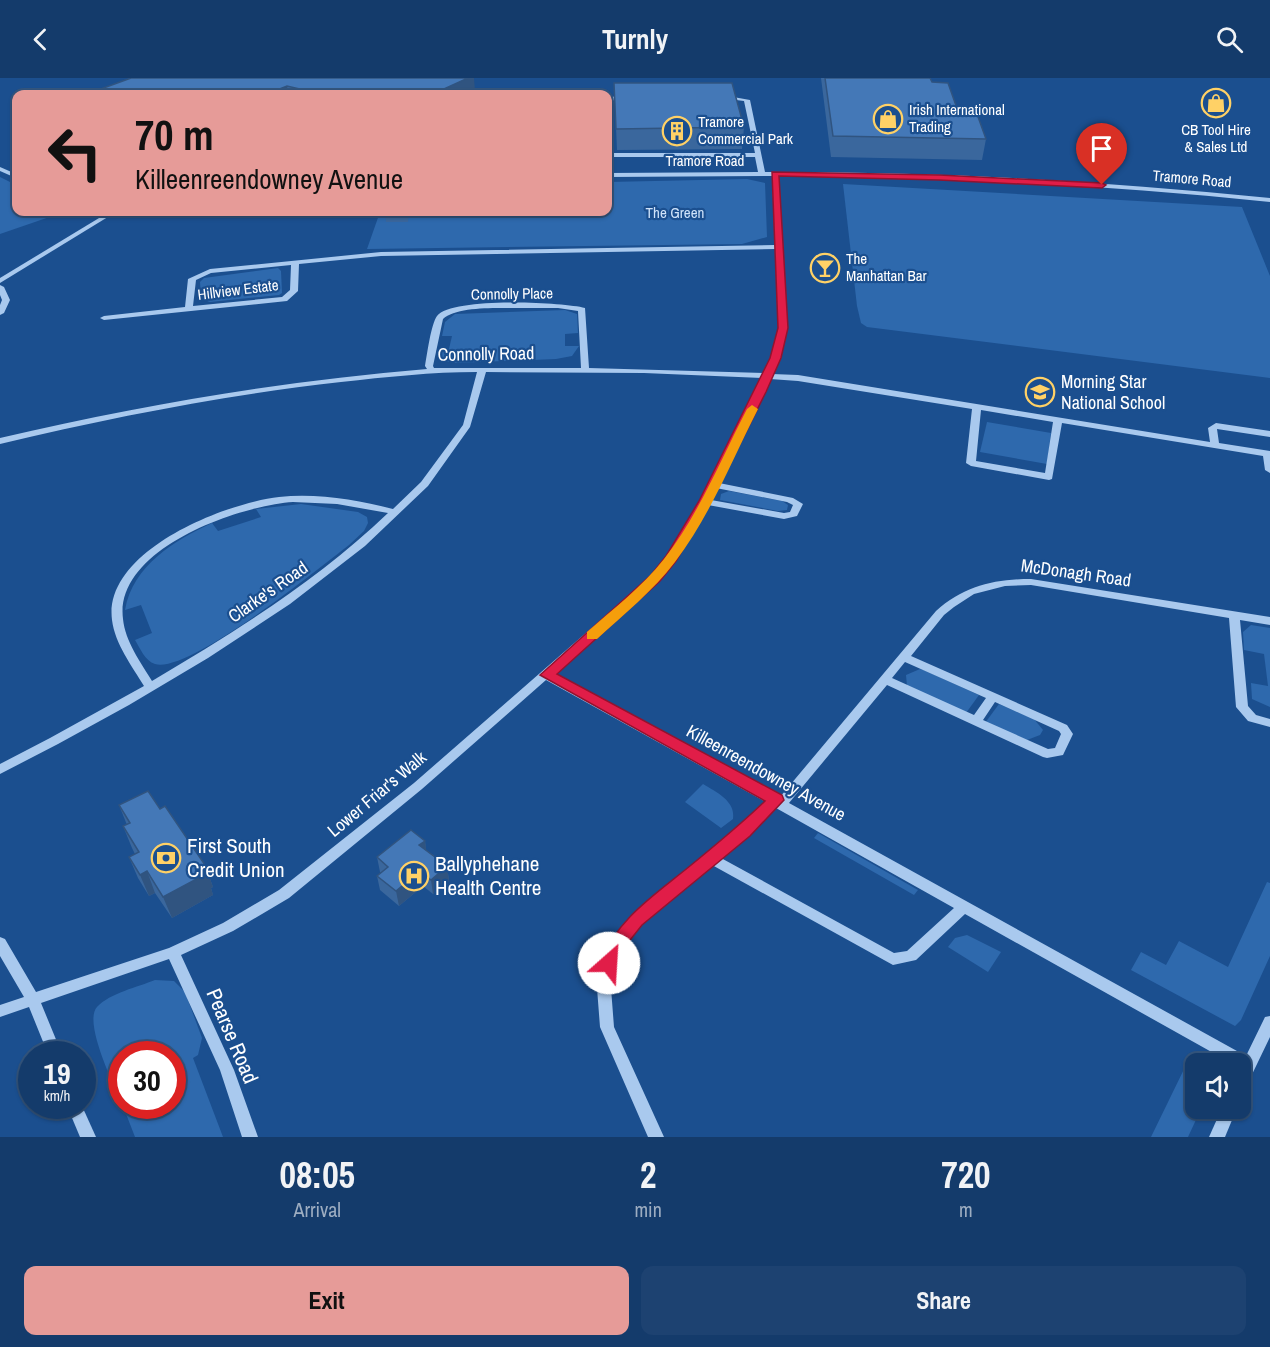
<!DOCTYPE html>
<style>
body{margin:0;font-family:"Archivo Narrow",sans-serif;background:#1d4271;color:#f1f3f6;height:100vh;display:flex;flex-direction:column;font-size:22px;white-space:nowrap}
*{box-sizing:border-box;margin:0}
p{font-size:20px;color:#9dadc1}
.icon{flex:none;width:33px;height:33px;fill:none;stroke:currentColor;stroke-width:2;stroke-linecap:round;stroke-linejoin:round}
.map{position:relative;height:1059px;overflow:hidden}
.panel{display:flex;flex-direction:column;background:#143b6b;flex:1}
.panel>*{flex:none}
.hud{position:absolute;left:12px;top:12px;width:600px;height:126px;border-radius:12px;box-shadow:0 2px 4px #0004,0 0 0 2px #33557e;background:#e69b98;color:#111;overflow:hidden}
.fabs{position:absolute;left:1185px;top:975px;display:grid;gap:12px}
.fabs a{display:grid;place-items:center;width:66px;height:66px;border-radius:12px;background:#143b6b;box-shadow:0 2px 4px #0004,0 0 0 2px #33557e;font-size:30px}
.speed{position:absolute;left:18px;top:963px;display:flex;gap:12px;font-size:30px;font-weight:700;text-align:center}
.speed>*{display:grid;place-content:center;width:78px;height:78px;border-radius:50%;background:#143b6b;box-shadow:0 2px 4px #0004,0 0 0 2px #33557e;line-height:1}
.speed small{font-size:15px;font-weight:400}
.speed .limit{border:9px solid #d22;background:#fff;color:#111}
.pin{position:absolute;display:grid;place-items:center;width:51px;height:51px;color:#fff;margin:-62px -26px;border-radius:50% 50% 50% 0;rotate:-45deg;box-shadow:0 0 6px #0007}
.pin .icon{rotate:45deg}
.me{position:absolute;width:66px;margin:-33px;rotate:26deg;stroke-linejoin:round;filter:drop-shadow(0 0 4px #0008)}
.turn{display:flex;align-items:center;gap:21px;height:126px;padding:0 24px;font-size:27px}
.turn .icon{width:78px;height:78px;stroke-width:2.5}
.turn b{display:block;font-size:42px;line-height:51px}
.eta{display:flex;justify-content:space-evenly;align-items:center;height:102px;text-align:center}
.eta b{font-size:36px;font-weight:700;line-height:42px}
.button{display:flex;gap:12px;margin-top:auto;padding:12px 24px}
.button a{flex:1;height:69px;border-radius:12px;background:#e69b98;color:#111;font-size:24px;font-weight:700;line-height:69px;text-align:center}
.button a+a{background:#1d4271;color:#f1f3f6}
header{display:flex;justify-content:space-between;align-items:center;height:78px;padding:0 24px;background:#143b6b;font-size:27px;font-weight:700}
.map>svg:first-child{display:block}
.green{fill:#2e69ad}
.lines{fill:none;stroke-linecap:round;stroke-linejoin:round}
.minor{fill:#a9c9ee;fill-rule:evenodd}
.wall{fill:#3a679d}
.shaded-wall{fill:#305480}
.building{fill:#4478b7;stroke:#305480;stroke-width:1.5}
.route{fill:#e11d48;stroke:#92132f;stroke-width:1.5}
.slow{fill:#f59e0b}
.labels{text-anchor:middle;stroke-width:4.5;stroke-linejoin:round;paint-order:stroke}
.far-poi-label{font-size:15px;fill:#fff;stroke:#1b4f8f;text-anchor:start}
.far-street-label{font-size:15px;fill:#fff;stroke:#1b4f8f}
.far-park-label{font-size:15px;fill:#cfe3fa;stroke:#1b4f8f}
.street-label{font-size:18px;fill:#fff;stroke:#1b4f8f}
.poi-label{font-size:18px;fill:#fff;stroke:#1b4f8f;text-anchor:start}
.near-poi-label{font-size:21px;fill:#fff;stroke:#1b4f8f;text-anchor:start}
.near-street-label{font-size:21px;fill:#fff;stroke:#1b4f8f}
</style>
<header><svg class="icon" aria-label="back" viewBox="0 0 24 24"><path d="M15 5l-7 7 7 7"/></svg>Turnly<svg class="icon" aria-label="search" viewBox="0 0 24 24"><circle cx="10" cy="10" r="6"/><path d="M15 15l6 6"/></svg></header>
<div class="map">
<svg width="1270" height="1059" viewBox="0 0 1270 1059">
<rect width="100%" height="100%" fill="#1b4f8f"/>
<!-- green -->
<g class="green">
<path d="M0 99 16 107V134H64L0 156Z"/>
<path d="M747 101 765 105 767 159 742 166 367 171 380 134H608V104Z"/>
<path d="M843 106 1242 129 1270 198V300L867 249 861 245 857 228Z"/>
<path d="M278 190 281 193 282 215 279 217 210 224 201 221 200 204 204 200Z"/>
<path d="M565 232 577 236 578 255 565 256V268H579L572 278 556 281 454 285 441 282 440 271H449L452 258H442L445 244 455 236Z"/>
<path d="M987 344 1051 355 1047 386 980 374Z"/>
<path d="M729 413 782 423 788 427 787 432 778 433 720 422 721 416Z"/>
<path d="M301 426 358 434 367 439 368 445 364 453 349 467C318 491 189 596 155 586 145 583 140 570 135 562L152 555 141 527 125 532C133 487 174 463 212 445L218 453 261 439 256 431Z"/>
<path d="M1251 547 1270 550V629L1252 621 1251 605 1268 608 1264 576 1244 572 1243 554Z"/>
<path d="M920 591 924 592 979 617 966 635 907 608 906 597Z"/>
<path d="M999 626 1034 641 1043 652 1040 657 1027 662 985 645Z"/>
<path d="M703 706C716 714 736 723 733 741L721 750 685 724Z"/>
<path d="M818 755 918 812 914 817 814 760Z"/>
<path d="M1267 804 1270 805V878L1241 942 1235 948 1131 892 1141 874 1166 887 1179 863 1228 889Z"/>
<path d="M967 857 1001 874 988 894 948 869 955 860Z"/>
<path d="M155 902 174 903 185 914 202 960 198 977 193 980 223 1059H135L123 1028H172V976H122L121 1025C114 1007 83 944 97 929 110 915 138 909 155 902Z"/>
<path d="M1188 983 1195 987 1196 1030 1201 1031 1188 1059H1151Z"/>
</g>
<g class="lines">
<!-- minor -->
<g class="minor">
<path d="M722 17 750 22 765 94C934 93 1102 103 1270 120V124C1106 107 943 99 778 98L787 250 780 280 772 296 798 297 1210 364 1208 350 1216 345 1270 353V359L1217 351 1219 365 1270 373V395L1265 392 1263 378 1062 345 1052 401 1049 402 971 388 966 385 972 331 798 303 770 301 719 405 793 420 803 426 797 438 784 441 708 427 676 480 659 502 553 596 775 718 780 719 936 533C964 508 994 501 1031 501L1270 539V547L1240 542 1248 628 1256 637 1270 641V649L1248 643 1236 629 1229 540 1031 507 1005 508 974 516 954 529 944 537 911 578 1067 647 1073 656 1063 677 1047 680 1043 679 887 607 789 725 1246 978 1265 939 1270 938V959L1245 1011 1240 1013V986H1233L965 836 916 882 893 887 712 787 641 846 620 871 617 880 611 910 614 949 664 1059H648L600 949 597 910 603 880 610 864 631 838 741 750 766 724 546 602 422 711 289 820 233 853 181 877 234 992 258 1059H242L220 992 169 881 41 925 62 976H48L29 929 0 939V927L24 919 0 878V859L5 861 36 914 169 870 223 845 279 812 414 705 651 498C699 439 728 367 762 300L644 295 486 294 470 349 428 408 365 468 290 526 208 580 129 627 58 666 0 696V686L50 660 144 608C132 588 115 566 112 542 103 473 225 425 279 419 318 415 356 422 393 431L421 404 463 347 477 294C432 294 386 299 341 304 226 317 113 339 0 366V360C141 327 282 303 427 291L425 288C427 277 431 246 437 238 452 219 561 224 585 230L589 290 764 295 772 280 779 250 775 171 381 178 299 186 298 213 287 223 104 242 100 240 104 238 185 229 188 201 210 191 381 174 775 167 772 98 608 99V95L758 94 755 79H608V75H755L744 23 720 20 719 19ZM291 187 290 212 282 219 193 228 196 202 211 195ZM517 230H558L578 233 581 290H434L433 288 443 241C456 228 498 230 517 230ZM981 332 1053 344 1045 395 976 383ZM716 410 787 424 793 427 790 434 784 435 711 422ZM293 424 337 426 388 435C318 502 235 554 152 603 141 585 125 563 123 541 114 471 238 428 293 424ZM905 584 986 620 974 637 892 600ZM995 624 1059 653 1061 656 1055 670 1048 671 983 642ZM776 730 954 830 907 873 894 875 721 780 749 756Z"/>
<path d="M628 18 631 20 630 21 608 23V19Z"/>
<path d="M0 89 16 96V100L0 93Z"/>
<path d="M109 134H116L0 205V200Z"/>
<path d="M0 207 4 209 10 222 4 235 0 237V227L2 222 0 217Z"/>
<path d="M67 1028H82L96 1059H80Z"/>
<path d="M1222 1030H1237L1225 1059H1209Z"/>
</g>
</g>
<!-- wall -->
<g class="wall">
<path d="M131 0 475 13 467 16H87Z"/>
<path d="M821 0H930L932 4 959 36 986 61 982 82 831 79Z"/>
<path d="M614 5 744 49 742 71 617 72Z"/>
<path d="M385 134H409L408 144H386Z"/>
<path d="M119 727 160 731 205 787 213 809 211 810 213 817 172 840 155 815 149 818 138 800 129 779 135 776 132 770 123 748 127 747Z"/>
<path d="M425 763 426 772 447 788 449 803 433 816 423 808 399 828 380 812 377 798 381 794H380L377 779Z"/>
</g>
<!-- shaded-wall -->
<g class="shaded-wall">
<path d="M468 0H474L475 13 467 16H433Z"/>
<path d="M287 8 289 16H267Z"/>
<path d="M425 763 427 777 419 767Z"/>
<path d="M205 787 213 809 211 810 213 817 172 840 163 819Z"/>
<path d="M447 788 449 803 433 816 431 802Z"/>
<path d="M147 793 155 815 149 818 140 797Z"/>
<path d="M420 793 423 808 399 828 396 813Z"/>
</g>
<!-- building -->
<g class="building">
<path d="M131 0H468L433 16H321L287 8 267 16H87Z"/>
<path d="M825 0H930L932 4 948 5 959 36H977L986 61 833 58Z"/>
<path d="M614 5H732L744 49 616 51Z"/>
<path d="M148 713 160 731 165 728 205 787 201 789 206 796 163 819 147 793 140 797 129 779 139 774 123 748 130 745 119 727Z"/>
<path d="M411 752 425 763 419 767 447 788 431 802 420 793 396 813 377 798 388 789 377 779Z"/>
</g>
<!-- route -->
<path class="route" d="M772 94 939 97 1102 105 1106 107 1102 110 939 102 779 98 788 250 781 280 766 314 711 423 676 483 660 503 557 596 782 717 784 722 750 758 642 847 623 871 615 891 609 893 602 891 600 885C616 843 650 820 685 792 712 770 739 748 765 723L540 597 651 497 666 478 699 423 770 280 778 250Z"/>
<!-- slow -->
<path class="slow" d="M752 327 758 331C732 382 710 438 675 484 653 513 623 537 597 561H587V554C613 531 642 509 664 481 698 438 722 379 747 331Z"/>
<!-- icons -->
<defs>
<g id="shop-ring" transform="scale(1.5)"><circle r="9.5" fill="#1b4f8f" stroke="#ffd166" stroke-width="1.5"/><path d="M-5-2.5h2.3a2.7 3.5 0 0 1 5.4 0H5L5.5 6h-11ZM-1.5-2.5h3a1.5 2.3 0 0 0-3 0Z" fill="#ffd166"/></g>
<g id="building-ring" transform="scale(1.5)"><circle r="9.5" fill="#1b4f8f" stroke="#ffd166" stroke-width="1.5"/><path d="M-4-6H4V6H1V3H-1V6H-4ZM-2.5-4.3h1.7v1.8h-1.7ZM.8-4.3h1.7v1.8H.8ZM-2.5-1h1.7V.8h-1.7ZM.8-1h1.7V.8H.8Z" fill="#ffd166"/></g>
<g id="bar-ring" transform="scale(1.5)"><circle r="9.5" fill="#1b4f8f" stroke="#ffd166" stroke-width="1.5"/><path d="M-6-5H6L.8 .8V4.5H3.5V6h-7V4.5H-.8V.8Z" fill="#ffd166"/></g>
<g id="school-ring" transform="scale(1.5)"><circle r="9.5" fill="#1b4f8f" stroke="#ffd166" stroke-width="1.5"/><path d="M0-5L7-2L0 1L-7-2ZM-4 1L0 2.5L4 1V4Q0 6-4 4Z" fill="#ffd166"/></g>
<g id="bank-ring" transform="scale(1.5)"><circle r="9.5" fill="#1b4f8f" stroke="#ffd166" stroke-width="1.5"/><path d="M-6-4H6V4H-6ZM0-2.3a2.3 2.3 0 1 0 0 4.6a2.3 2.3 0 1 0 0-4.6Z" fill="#ffd166"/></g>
<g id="hospital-ring" transform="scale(1.5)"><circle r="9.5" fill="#1b4f8f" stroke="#ffd166" stroke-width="1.5"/><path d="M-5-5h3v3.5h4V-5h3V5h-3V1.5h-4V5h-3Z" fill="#ffd166"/></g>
</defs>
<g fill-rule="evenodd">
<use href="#shop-ring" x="1216" y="25"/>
<use href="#shop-ring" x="888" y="41"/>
<use href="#building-ring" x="677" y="53"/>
<use href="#bar-ring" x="825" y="190"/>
<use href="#school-ring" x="1040" y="314"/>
<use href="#bank-ring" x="166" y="780"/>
<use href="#hospital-ring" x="414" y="798"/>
</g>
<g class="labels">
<!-- far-poi labels -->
<g class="far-poi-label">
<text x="909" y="37">Irish International<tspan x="909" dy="17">Trading</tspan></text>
<text x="698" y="49">Tramore<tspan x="698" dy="17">Commercial Park</tspan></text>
<text x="1216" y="57" text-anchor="middle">CB Tool Hire<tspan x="1216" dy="17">&amp; Sales Ltd</tspan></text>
<text x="846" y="186">The<tspan x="846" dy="17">Manhattan Bar</tspan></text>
</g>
<!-- far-street labels -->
<g class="far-street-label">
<text x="705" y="88">Tramore Road</text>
<text transform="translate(1192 101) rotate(5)" y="5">Tramore Road</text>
<text transform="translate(238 212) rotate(-7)" y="5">Hillview Estate</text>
<text transform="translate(512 216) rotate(-1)" y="5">Connolly Place</text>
</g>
<!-- far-park labels -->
<g class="far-park-label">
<text x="675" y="140">The Green</text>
</g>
<!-- street labels -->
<g class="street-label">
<text transform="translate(486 276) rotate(-1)" y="6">Connolly Road</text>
<text transform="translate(1076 495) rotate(8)" y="6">McDonagh Road</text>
<text transform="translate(268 514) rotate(-35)" y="6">Clarke's Road</text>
<text transform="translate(766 695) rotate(29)" y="6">Killeenreendowney Avenue</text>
<text transform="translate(377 716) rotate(-40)" y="6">Lower Friar's Walk</text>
</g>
<!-- poi labels -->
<g class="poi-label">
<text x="1061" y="310">Morning Star<tspan x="1061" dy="21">National School</tspan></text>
</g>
<!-- near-poi labels -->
<g class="near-poi-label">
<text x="187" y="775">First South<tspan x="187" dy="24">Credit Union</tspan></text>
<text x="435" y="793">Ballyphehane<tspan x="435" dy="24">Health Centre</tspan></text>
</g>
<!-- near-street labels -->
<g class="near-street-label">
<text transform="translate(232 958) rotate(67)" y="7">Pearse Road</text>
</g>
</g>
</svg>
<div class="fabs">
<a><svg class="icon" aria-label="sound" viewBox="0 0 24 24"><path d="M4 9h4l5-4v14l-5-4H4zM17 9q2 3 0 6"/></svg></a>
</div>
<div class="speed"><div>19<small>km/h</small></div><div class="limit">30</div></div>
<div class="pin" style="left:1102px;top:107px;background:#d93025"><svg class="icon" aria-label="arrive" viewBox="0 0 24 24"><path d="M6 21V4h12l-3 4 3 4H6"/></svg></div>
<svg class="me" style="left:609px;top:885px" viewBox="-20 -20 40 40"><circle r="19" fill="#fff"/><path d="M0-13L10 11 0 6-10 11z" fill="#e11d48"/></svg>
<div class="hud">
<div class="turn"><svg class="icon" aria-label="left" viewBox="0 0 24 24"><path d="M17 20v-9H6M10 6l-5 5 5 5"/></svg><div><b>70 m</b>Killeenreendowney Avenue</div></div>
</div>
</div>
<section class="panel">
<div class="eta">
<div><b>08:05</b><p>Arrival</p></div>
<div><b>2</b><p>min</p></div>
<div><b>720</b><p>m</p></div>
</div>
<div class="button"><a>Exit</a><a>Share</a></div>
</section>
